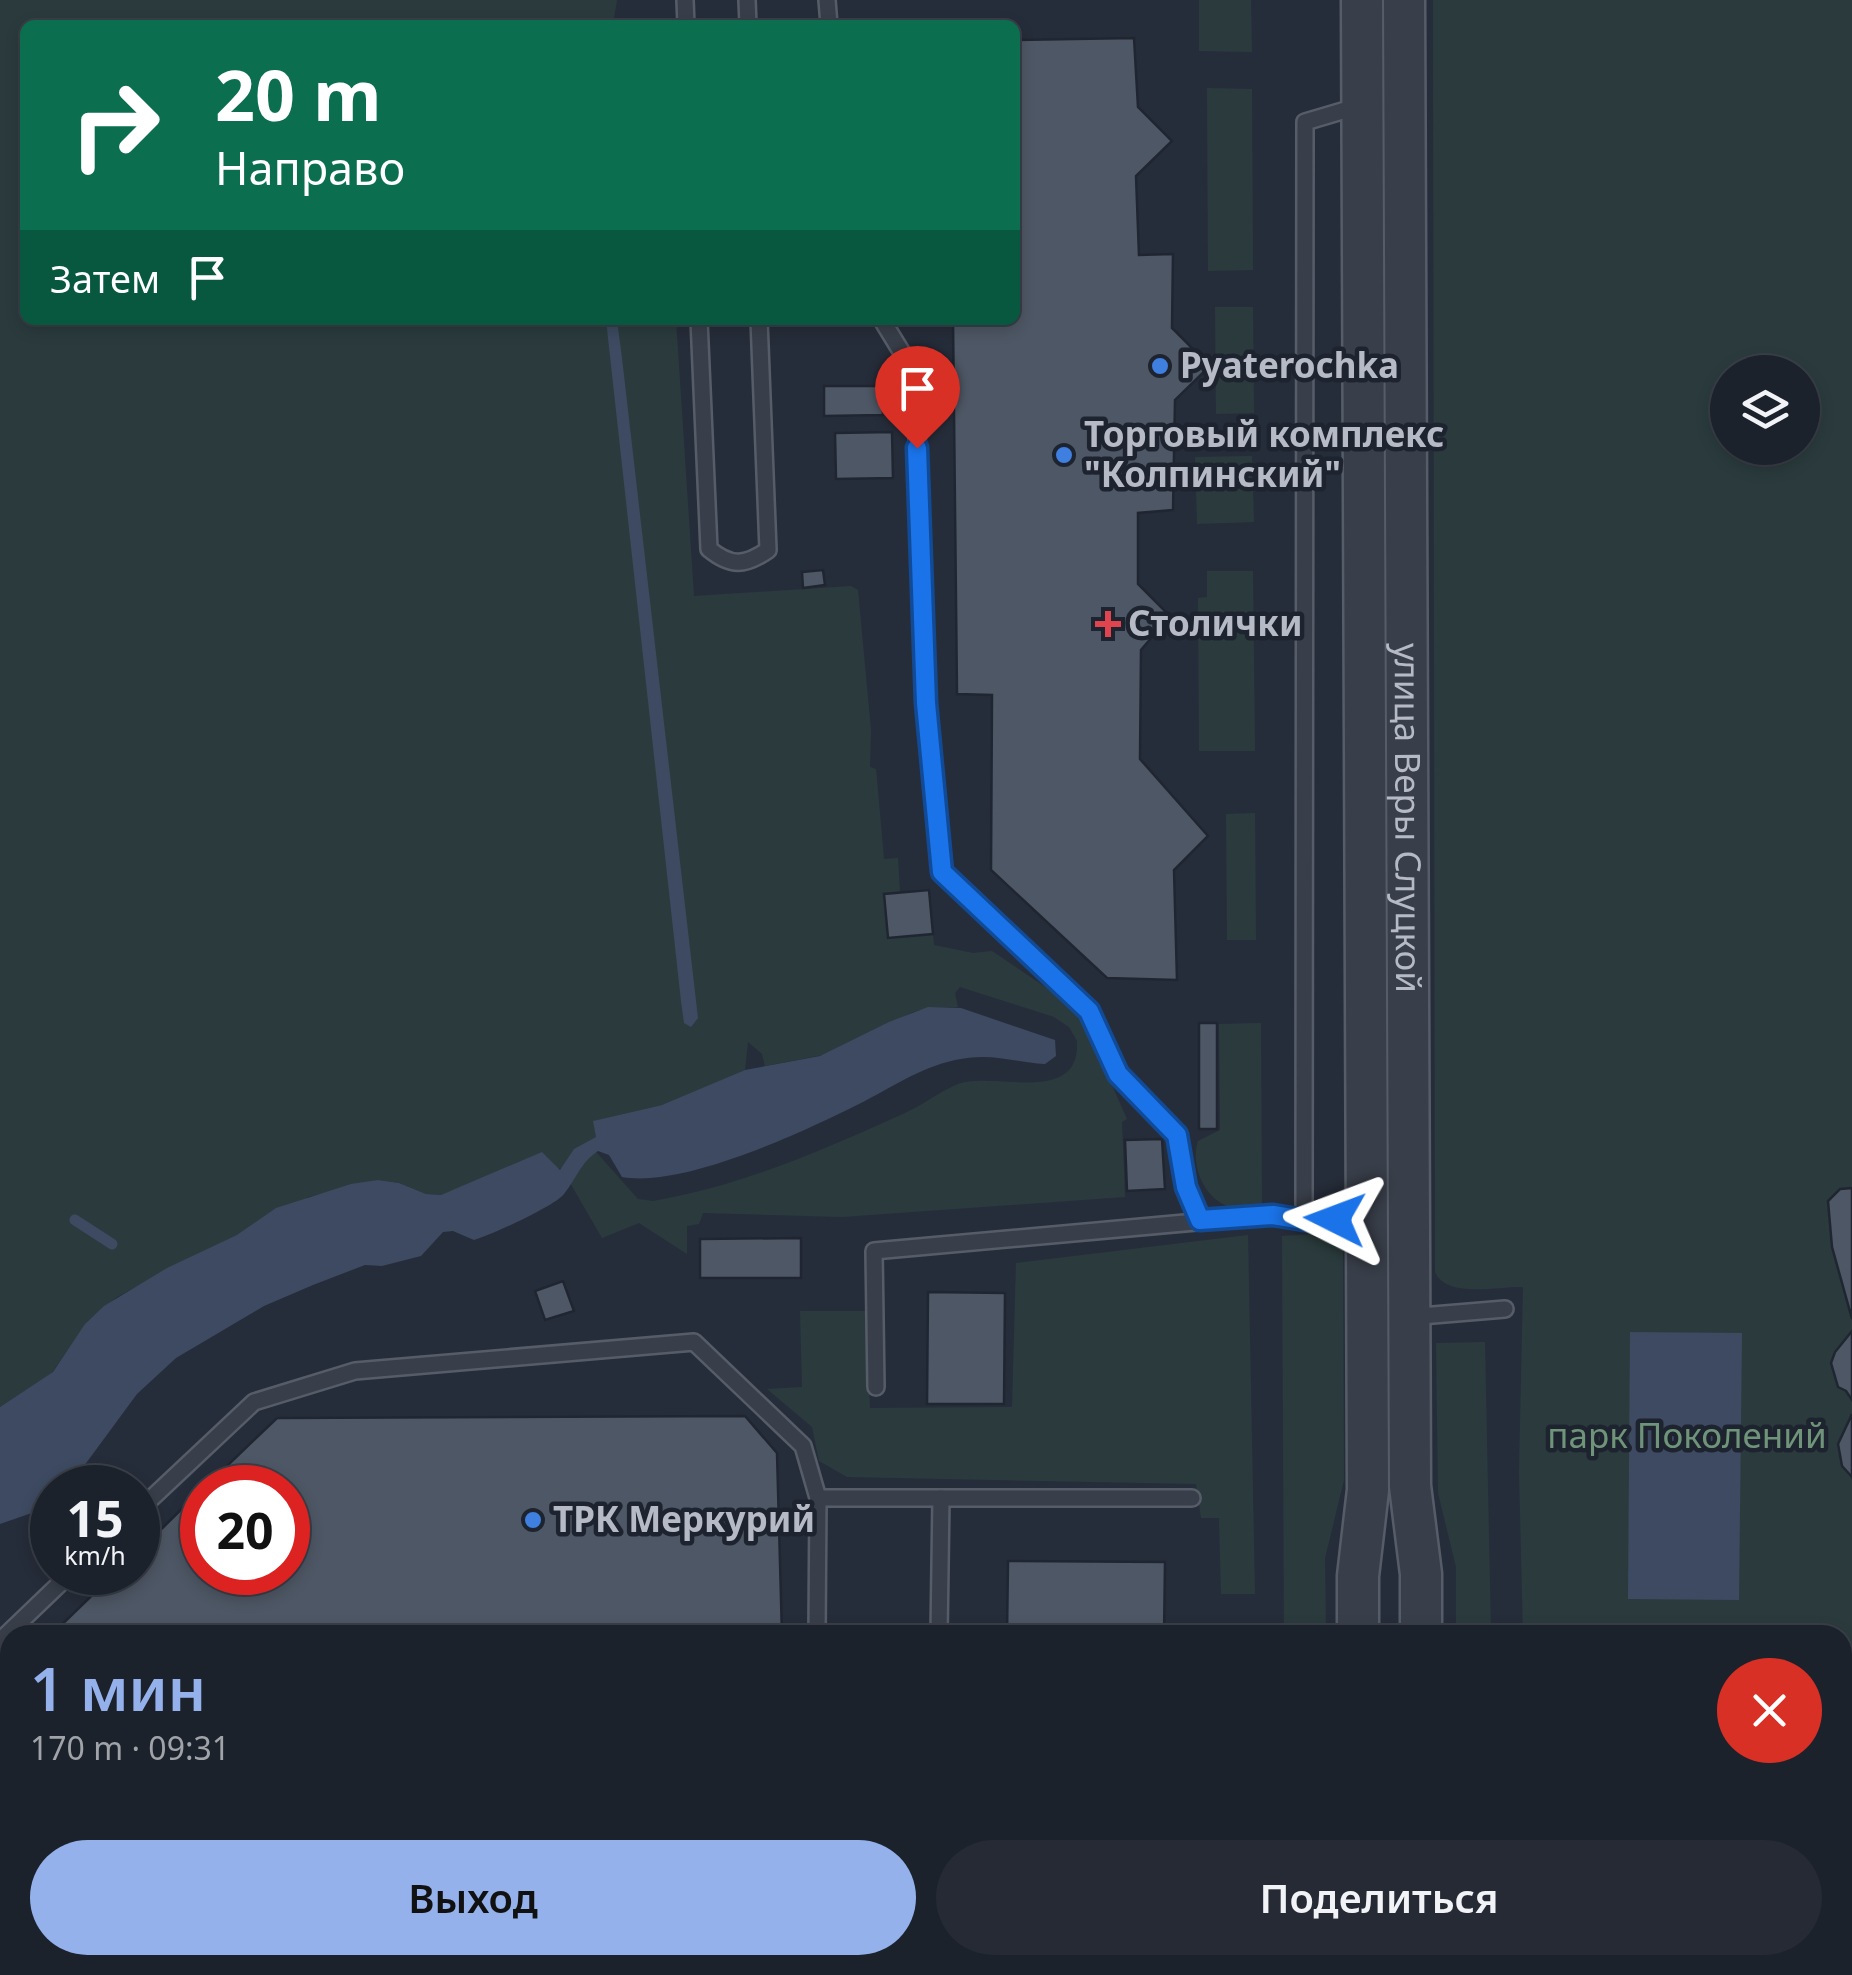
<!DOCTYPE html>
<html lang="ru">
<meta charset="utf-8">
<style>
body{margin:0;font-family:"Noto Sans",sans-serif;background:#252a34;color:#f1f3f6;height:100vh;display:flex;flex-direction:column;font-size:38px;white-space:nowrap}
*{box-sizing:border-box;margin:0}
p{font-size:32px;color:#a0a4a9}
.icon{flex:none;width:55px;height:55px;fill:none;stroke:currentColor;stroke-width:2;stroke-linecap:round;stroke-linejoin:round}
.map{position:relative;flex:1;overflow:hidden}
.panel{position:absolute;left:0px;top:1625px;width:1852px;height:350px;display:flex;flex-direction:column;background:#1c222c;border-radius:30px 30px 0 0;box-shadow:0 5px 15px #0003,0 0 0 2px #3a3f48}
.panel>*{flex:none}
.guide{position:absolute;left:20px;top:20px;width:1000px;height:305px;border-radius:15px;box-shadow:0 5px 15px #0003,0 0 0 2px #3a3f48;background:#0b6e4f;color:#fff;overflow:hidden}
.buttons{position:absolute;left:1710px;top:355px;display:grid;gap:20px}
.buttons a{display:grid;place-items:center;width:110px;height:110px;border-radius:50%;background:#1c222c;box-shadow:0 5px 15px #0003,0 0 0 2px #3a3f48;font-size:50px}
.speed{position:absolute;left:30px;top:1465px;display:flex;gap:20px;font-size:50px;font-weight:700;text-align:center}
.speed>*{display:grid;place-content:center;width:130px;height:130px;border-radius:50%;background:#1c222c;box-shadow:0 5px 15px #0003,0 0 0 2px #3a3f48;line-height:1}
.speed small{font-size:25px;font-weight:400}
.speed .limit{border:15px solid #d22;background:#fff;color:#111}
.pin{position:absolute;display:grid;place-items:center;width:85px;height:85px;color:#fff;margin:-102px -42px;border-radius:50% 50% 50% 0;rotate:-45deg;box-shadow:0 0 10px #0007}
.pin .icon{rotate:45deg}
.me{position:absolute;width:110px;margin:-55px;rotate:273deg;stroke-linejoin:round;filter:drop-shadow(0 0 8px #0008)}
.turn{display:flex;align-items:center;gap:35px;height:210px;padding:0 30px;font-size:45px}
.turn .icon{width:130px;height:130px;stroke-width:2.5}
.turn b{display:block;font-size:70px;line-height:85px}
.then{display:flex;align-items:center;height:95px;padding:0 30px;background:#0003;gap:20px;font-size:38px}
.round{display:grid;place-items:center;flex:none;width:105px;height:105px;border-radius:52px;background:#252a34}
.head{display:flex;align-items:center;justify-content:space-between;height:170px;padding:0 30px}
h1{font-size:60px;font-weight:600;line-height:75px;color:#94b1ec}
.primary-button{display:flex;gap:20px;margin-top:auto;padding:20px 30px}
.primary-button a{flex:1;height:115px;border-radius:60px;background:#94b1ec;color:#111;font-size:40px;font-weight:600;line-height:115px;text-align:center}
.primary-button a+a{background:#252a34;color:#f1f3f6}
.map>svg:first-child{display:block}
.green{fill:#2b3b3d;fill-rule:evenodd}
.water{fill:#3d4a61}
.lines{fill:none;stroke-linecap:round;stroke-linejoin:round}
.stream{stroke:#3d4a61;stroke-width:11}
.building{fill:#4e5765;stroke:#202631;stroke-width:2.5}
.service-casing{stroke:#575d68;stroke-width:20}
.tertiary-casing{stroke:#575d68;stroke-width:45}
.service{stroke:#393f4a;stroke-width:15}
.tertiary{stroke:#393f4a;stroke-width:40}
.route-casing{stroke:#114b97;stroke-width:25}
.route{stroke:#1a73e8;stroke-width:18}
.shop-dot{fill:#3f7fe0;stroke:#1e242f;stroke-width:4}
.health-dot{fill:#e0444e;stroke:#1e242f;stroke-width:4}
.labels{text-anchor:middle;stroke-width:9;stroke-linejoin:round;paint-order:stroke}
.poi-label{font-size:35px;font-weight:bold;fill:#b5bac6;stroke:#1e242f;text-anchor:start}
.street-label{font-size:35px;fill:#b5bac6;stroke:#1e242f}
.park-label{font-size:35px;fill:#6f9479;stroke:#1e242f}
</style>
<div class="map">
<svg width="1852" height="1975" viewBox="0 0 1852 1975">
<rect width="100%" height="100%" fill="#262d3a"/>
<!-- green -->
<g class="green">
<path d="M0 0H617L613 25H25V320H676L694 596 851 586 858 590 871 730 870 767 876 769 884 859 898 858 900 892 884 895 888 937 933 934 934 945 973 953 992 951 1078 1009 1127 1119 1122 1122 1125 1197 842 1217 703 1213 699 1224 687 1226V1254L639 1223 602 1238 562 1169 555 1168 546 1156 441 1195 426 1194 399 1183 378 1180 308 1197 265 1236 208 1249 117 1297 88 1321 51 1374 0 1407ZM960 987 1054 1017 1069 1027 1077 1041C1081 1107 992 1071 958 1084 939 1092 923 1105 905 1113 823 1150 742 1186 653 1201L638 1199 589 1144 596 1137 598 1120 670 1103 745 1070 748 1042 762 1054 765 1066 823 1055 896 1023C914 1006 935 1008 958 1007L955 993Z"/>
<path d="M1199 0H1251L1252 52 1199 51Z"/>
<path d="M1433 0H1852V1829L1843 1830 1842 1635H1523L1519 1471 1523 1287C1498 1286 1447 1299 1435 1272ZM1728 372H1802V448H1728Z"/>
<path d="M1207 88 1252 89 1253 270 1208 271Z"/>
<path d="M1215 307H1253L1254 413 1216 414Z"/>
<path d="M1252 456 1254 522 1197 524 1195 457Z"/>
<path d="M1207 571H1253L1255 751H1199L1198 598 1207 597Z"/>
<path d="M1255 813 1256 940H1227L1226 814Z"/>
<path d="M1261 1023 1262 1209C1252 1209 1240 1211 1230 1207 1204 1199 1190 1165 1198 1141L1220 1130 1219 1024Z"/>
<path d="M1330 1233 1343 1238 1344 1480 1325 1558 1326 1635H1284L1282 1236Z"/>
<path d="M1248 1235 1255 1594H1221L1219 1518H1201L1196 1484 847 1477 819 1461 812 1427 767 1389 802 1387 800 1311H865L870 1408 1012 1407 1016 1263Z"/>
<path d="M1485 1342 1491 1635H1456V1567L1438 1493 1436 1343Z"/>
<path d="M1843 1862H1852V1915L1843 1916Z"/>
</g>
<!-- water -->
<g class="water">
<path d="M606 320H617L622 358 698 1018 691 1027 684 1023 681 1001Z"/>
<path d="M928 1007 961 1008 1052 1039 1055 1040 1056 1056 1045 1064C1012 1062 991 1052 955 1060 919 1068 891 1088 859 1104 803 1132 684 1188 622 1177L609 1155 598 1151C580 1163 577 1178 564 1194 555 1206 491 1235 474 1240L453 1231 443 1232 421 1256 382 1266 365 1265 313 1285 264 1306 176 1358 137 1394 70 1485 52 1488V1506L0 1524V1407L53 1372 85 1324 104 1306 167 1268 237 1235 276 1208 351 1184 378 1180 399 1183 426 1194 441 1195 542 1152 560 1170 574 1149 596 1137 593 1121 662 1105 745 1070 820 1056 889 1022Z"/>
<path d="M1630 1332 1742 1333 1739 1600 1628 1599Z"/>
</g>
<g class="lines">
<!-- stream -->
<path class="stream" d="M75 1220 112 1244"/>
</g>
<!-- building -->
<g class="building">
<path d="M1134 38 1138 107 1172 141 1136 176 1139 255 1173 254 1172 328 1210 366 1175 400 1173 510 1138 513V584L1170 616 1141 650 1140 759 1208 836 1174 870 1177 980 1107 978 991 870 992 695 957 694 953 320H1015V40Z"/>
<path d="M824 386H882L883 415 824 416Z"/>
<path d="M892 432 893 478 836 479 835 433Z"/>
<path d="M823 570 825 585 803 588 802 572Z"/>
<path d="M929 890 933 934 888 938 884 894Z"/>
<rect x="1199" y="1023" width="18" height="106"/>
<path d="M1162 1139 1165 1189 1127 1191 1125 1140Z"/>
<path d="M1852 1188V1319L1832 1247 1828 1201 1840 1189Z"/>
<path d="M801 1238V1278H700V1239Z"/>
<path d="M563 1281 574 1311 545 1320 535 1291Z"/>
<path d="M928 1292 1005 1293 1004 1404H927Z"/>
<path d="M1852 1331V1400L1846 1391 1838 1387 1831 1363 1835 1352Z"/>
<path d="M1852 1414V1477L1842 1466 1838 1444Z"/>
<path d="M745 1416 777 1453 782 1635H51L116 1572H138V1552L202 1489V1572H288V1488H204L277 1418Z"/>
<path d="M1008 1561 1165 1562 1164 1635H1007Z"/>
<rect x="0" y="1662" width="10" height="117"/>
</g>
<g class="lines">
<!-- service casing -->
<g class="service-casing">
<g id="service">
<path d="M685 0 686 25"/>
<path d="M747 0 748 25"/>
<path d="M827 0 829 25"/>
<path d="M699 320 709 549C731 567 745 566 768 550L759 320"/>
<path d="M882 320 915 374 926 703 942 872 1089 1011 1118 1075 1177 1135 1187 1187 1200 1220"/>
<path d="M1304 1220 1305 122 1359 106"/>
<path d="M1409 1317 1505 1309"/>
<path d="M876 1387 874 1251 1273 1215 1304 1220 1366 1218"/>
<path d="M818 1498H1192"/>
<path d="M138 1511 254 1402 355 1371 694 1342 803 1446 818 1498 817 1635"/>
<path d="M939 1635 941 1498"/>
<path d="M0 1641 72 1572"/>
<path d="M862 1975V1965"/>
</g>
</g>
<!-- tertiary casing -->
<g class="tertiary-casing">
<g id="tertiary">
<path id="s1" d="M1404 0 1410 1486 1421 1574V1635"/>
<path d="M1358 1635V1576L1368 1490 1362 0"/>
<path d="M1360 1965V1975"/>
<path d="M1420 1975 1421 1965"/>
</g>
</g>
<!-- service -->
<use href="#service" class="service"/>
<!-- tertiary -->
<use href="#tertiary" class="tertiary"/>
</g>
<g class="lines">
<!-- route casing -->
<g class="route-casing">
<path id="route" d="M917 448 926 703 942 872 1089 1011 1118 1074 1177 1135 1186 1187 1200 1220 1273 1215 1304 1220 1335 1219"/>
</g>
<!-- route -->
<use href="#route" class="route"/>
</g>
<!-- markers -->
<g class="shop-dot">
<circle cx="1160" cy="366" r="10"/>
<circle cx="1064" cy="455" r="10"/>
<circle cx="533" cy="1520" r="10"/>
</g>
<path class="health-dot" d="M1103 609h10v10h10v10h-10v10h-10v-10h-10v-10h10z"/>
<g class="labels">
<!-- poi labels -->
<g class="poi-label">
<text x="1180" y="378">Pyaterochka</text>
<text x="1084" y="447">Торговый комплекс<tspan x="1084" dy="40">"Колпинский"</tspan></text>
<text x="1128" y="636">Столички</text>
<text x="553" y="1532">ТРК Меркурий</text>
</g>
<!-- street labels -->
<g class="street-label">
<text dy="12" stroke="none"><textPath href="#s1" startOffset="818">улица Веры Слуцкой</textPath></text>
</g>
<!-- park labels -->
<g class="park-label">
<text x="1687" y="1448">парк Поколений</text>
</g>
</g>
</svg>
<div class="buttons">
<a><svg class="icon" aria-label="layers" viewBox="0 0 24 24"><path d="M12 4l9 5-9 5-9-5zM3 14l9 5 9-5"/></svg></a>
</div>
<div class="speed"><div>15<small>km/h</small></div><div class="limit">20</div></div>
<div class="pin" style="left:917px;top:448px;background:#d93025"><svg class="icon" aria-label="arrive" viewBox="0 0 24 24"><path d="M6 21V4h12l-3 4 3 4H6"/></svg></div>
<svg class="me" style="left:1335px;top:1219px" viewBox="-20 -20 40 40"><path d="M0-17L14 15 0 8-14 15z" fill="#1a73e8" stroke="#fff" stroke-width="4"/></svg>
<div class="guide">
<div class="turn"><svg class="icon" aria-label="right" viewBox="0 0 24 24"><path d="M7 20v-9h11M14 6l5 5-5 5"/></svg><div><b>20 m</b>Направо</div></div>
<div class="then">Затем<svg class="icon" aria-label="arrive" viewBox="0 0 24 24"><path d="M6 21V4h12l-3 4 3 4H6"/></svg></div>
</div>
<section class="panel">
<div class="head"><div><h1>1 мин</h1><p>170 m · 09:31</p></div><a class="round" style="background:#d93025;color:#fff"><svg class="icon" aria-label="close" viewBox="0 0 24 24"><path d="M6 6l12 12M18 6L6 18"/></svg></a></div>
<div class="primary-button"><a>Выход</a><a>Поделиться</a></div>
</section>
</div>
